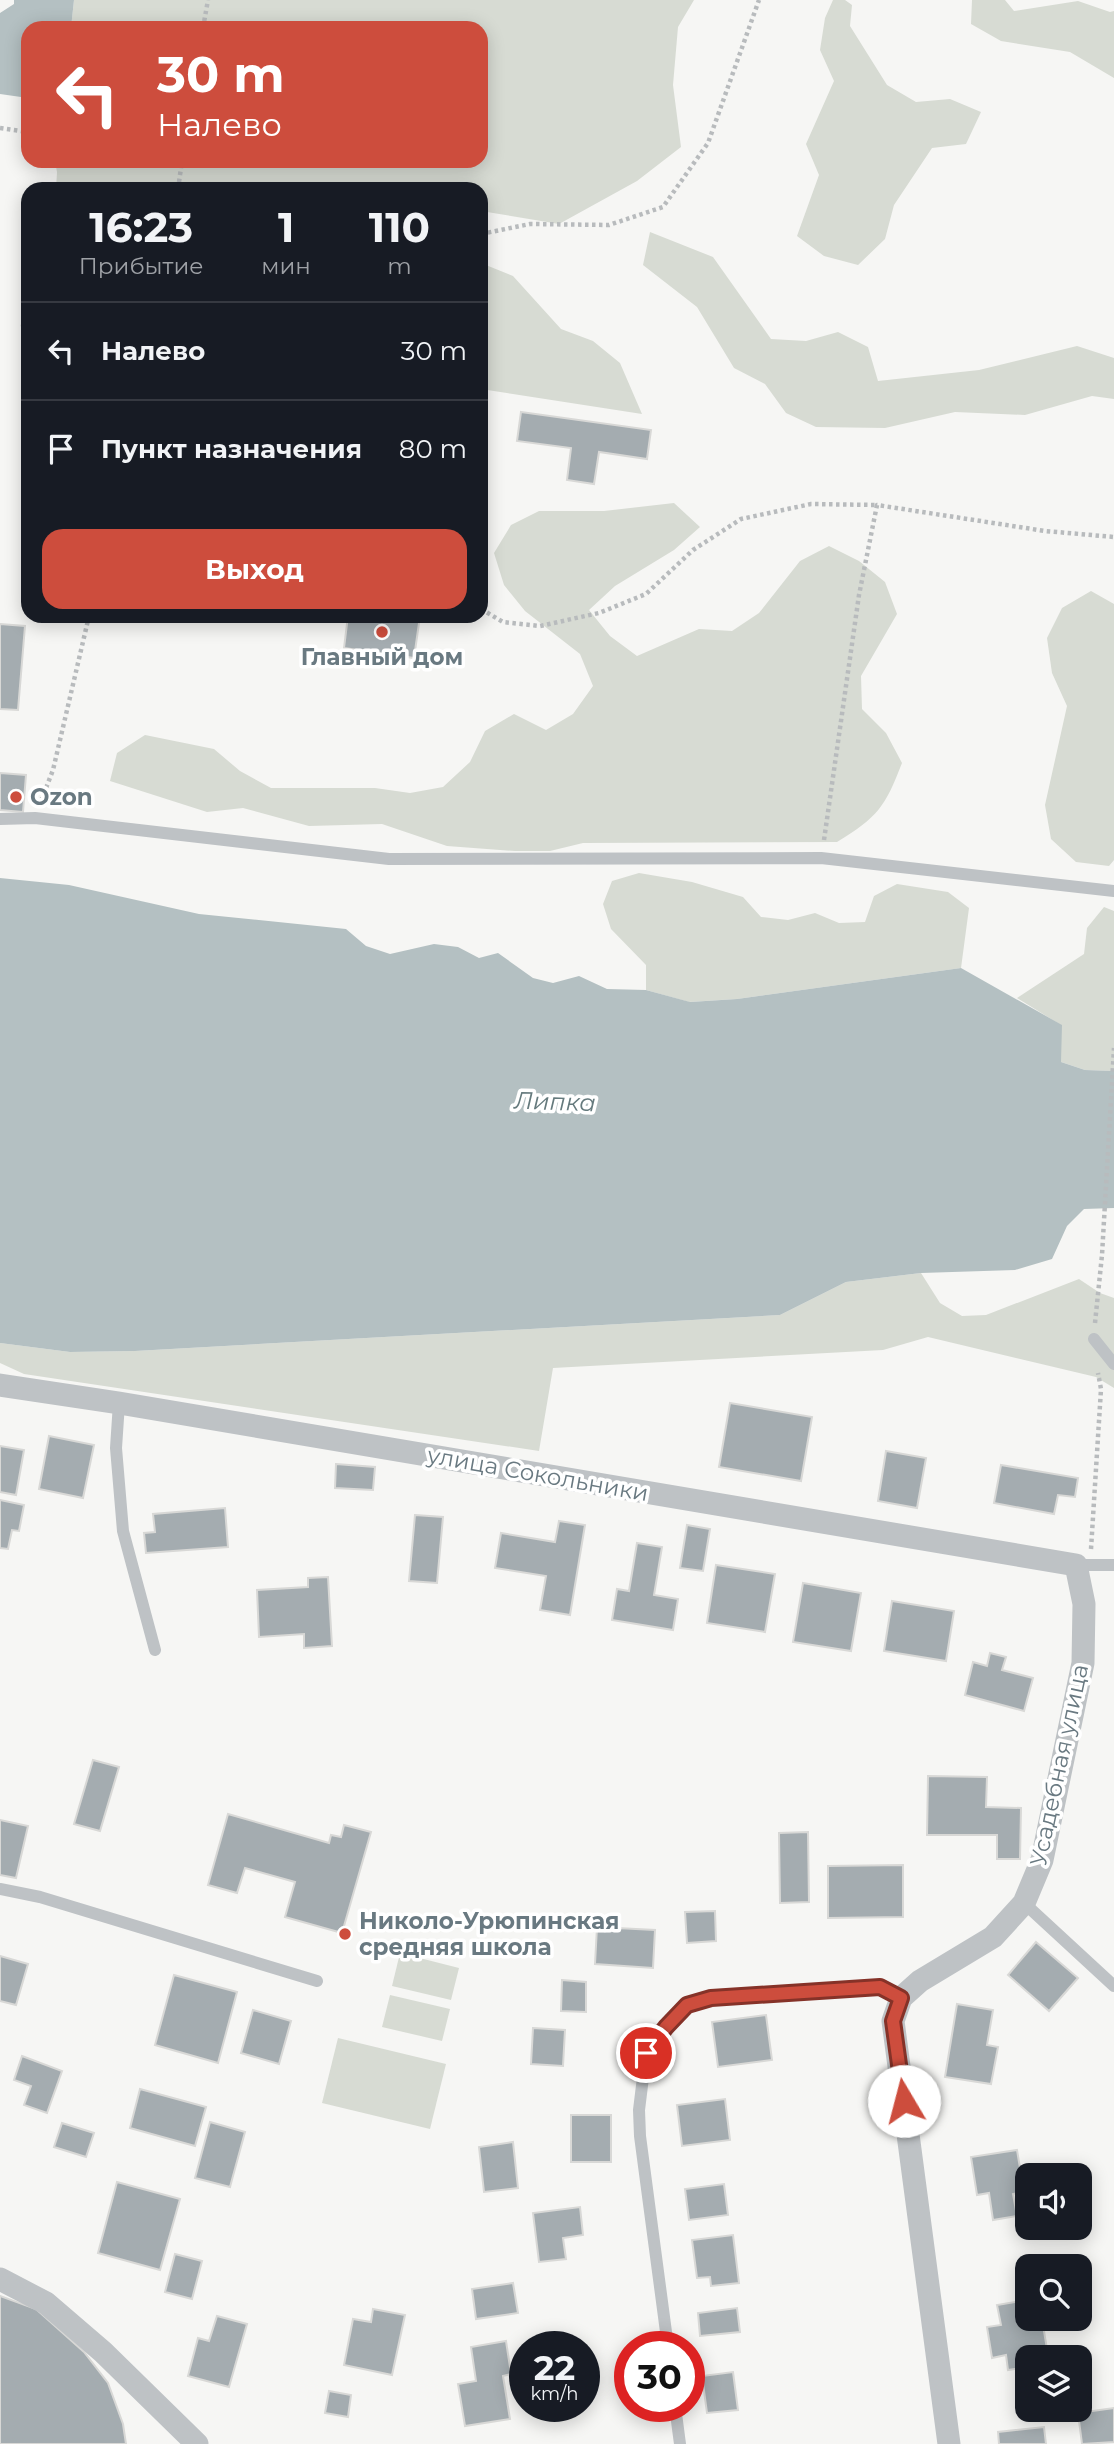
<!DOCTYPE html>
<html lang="ru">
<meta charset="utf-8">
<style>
body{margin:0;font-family:Montserrat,sans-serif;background:#242831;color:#f1f3f6;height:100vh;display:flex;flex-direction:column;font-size:26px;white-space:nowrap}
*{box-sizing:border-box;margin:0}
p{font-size:23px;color:#9ea1a6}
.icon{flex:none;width:38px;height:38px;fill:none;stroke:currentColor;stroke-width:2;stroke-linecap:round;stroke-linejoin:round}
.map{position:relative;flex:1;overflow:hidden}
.sheet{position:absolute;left:21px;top:182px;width:467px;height:441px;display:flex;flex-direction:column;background:#171b24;border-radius:21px;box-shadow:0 4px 18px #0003}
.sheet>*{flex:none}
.banner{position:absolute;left:21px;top:21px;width:467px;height:147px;border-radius:21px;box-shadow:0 4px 18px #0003;background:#cd4d3d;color:#fff;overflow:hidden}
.tools{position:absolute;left:1015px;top:2163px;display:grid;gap:14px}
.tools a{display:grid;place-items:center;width:77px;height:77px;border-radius:14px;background:#171b24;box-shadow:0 4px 18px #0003;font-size:35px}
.speed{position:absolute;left:509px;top:2331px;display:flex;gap:14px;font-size:35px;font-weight:700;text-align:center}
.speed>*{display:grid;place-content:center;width:91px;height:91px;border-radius:50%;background:#171b24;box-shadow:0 4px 18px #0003;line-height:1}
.speed small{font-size:18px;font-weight:400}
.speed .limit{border:10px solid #d22;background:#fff;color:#111}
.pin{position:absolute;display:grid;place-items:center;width:60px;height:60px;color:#fff;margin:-30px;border:4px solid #fff;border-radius:50%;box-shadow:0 2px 7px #0007}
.me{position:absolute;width:77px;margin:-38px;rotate:352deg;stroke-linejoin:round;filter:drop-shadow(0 0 5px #0008)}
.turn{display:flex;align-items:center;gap:24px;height:147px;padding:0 21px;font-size:32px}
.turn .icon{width:91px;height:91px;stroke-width:2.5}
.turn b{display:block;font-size:49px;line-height:60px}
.eta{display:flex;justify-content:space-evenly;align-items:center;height:119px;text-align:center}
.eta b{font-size:42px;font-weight:700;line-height:49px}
.button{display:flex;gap:14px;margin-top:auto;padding:14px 21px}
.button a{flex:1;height:80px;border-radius:21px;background:#cd4d3d;color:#fff;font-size:28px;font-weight:700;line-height:80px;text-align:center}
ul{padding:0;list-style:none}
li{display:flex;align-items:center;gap:21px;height:98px;padding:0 21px;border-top:2px solid #363941}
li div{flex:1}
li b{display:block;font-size:26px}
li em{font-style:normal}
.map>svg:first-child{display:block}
.green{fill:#d7dbd3}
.water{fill:#b4c0c2}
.building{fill:#a4acb0;stroke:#d8d8d6;stroke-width:2}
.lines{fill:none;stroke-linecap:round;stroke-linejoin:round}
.path{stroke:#b8bbbd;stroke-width:4.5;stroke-dasharray:3.5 3.5;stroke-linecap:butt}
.service{stroke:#bec2c5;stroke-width:12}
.minor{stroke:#bec2c5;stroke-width:23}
.route-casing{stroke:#853228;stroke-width:18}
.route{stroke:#cd4d3d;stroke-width:12}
.poi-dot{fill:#cd4d3d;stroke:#fff;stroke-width:2.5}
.labels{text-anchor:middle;stroke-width:7;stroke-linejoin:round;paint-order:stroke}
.poi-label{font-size:23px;font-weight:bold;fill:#697981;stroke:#fff;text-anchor:start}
.street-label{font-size:23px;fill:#697981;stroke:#fff}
.water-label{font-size:24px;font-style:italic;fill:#657a7d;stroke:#fff}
</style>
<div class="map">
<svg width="1114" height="2444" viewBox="0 0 1114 2444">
<rect width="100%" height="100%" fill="#f6f6f4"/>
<!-- green -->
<g class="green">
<path d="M74 0H694L678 27 673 85 681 147 637 181 559 224 481 211V189H399L386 184 384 189H56L57 172 55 161H481V28H71Z"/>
<path d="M833 0H845L852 5 850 26 887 85 916 102 950 99 981 112 966 144 932 148 894 205 885 239 858 265 824 256 797 236 819 175 806 144 834 81 820 50 825 18Z"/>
<path d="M972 0H1005L1014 11 1078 1 1110 12 1114 11V78L1070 52 1001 41 971 24Z"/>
<path d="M650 232 713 257 771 339 806 341 838 332 868 347 878 381 979 370 1077 346 1114 358V399L1092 396 1025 415 955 412 885 428 816 427 786 413 765 384 734 368 697 307 643 265Z"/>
<path d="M481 263 513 276 561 329 593 341 620 363 642 414 481 389Z"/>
<path d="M674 503 700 527 674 550 615 586 589 610 610 636 637 656 699 629 732 631 759 613 800 561 829 546 859 561 885 582 897 614 861 676 862 709 886 733 902 763C885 807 878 817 837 842L583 843 550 851H515L447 846 382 824 309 826 243 808 207 812 110 781 117 753 145 735 214 749 240 771 271 788H375L410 793 443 787 470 762 485 731 514 714 546 730 573 714 593 686 580 654 525 611 504 585 494 553 511 525 539 511H604Z"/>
<path d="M1091 591 1114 604V860L1109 866 1076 862 1051 839 1045 805 1067 706 1052 673 1047 638 1062 608Z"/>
<path d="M639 873 692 882 743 897 761 917 788 920 815 913 839 923 865 922 874 896 897 884 948 892 969 908 961 968 737 999 689 1002 646 990V965L611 929 603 904 612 881Z"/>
<path d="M1104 907 1114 911V1071L1085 1070 1061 1062V1025L1017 998 1084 954 1087 928Z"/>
<path d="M921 1273 940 1303 962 1316 986 1315 1079 1279 1100 1293 1114 1298V1388L1096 1377 928 1337 883 1350 553 1368 539 1451 24 1374 0 1363V1343L70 1352 135 1351 780 1315 846 1282Z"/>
<path d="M400 1953 459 1968 451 2000 392 1986Z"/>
<path d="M390 1995 450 2009 442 2041 382 2027Z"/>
<path d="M338 2038 446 2064 430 2129 322 2103Z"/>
</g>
<!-- water -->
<g class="water">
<path d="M14 0H74L71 28H28V98L0 94V13L14 4Z"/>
<path d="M0 878 69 885 199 914 346 929 366 946 390 954 434 944 458 947 479 958 498 953 533 978 553 983 579 976 607 989 646 990 690 1002 737 999 961 968 1062 1025 1061 1062 1085 1070 1114 1071V1208L1084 1209 1067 1226 1052 1259 1015 1270 921 1273 846 1282 780 1315 135 1351 70 1352 0 1343Z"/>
</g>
<!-- building -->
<g class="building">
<path d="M521 412 651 430 647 459 599 452 594 484 567 480 571 448 517 441Z"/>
<path d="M348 616H420L414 658 344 648Z"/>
<path d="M0 624 25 626 18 710 0 709Z"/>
<path d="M0 773 26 775 23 812 0 810Z"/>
<path d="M730 1403 812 1417 801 1481 719 1467Z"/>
<path d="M49 1436 94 1445 83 1498 39 1489Z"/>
<path d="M0 1446 24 1450 16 1495 0 1492Z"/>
<path d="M886 1451 926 1458 917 1508 878 1501Z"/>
<path d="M336 1464 375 1467 373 1490 335 1488Z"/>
<path d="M1001 1465 1078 1478 1075 1497 1058 1495 1054 1514 994 1503Z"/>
<path d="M0 1500 24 1505 19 1531 12 1530 8 1549 0 1548Z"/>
<path d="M225 1508 228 1547 146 1553 144 1533 155 1532 153 1514Z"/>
<path d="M415 1515 443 1517 437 1583 409 1581Z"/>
<path d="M559 1521 585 1525 570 1615 540 1610 546 1576 495 1568 501 1533 555 1542Z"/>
<path d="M687 1525 710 1529 703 1571 680 1568Z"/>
<path d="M637 1543 662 1547 654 1595 678 1599 673 1630 612 1620 617 1589 629 1591Z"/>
<path d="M716 1565 775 1574 765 1632 707 1623Z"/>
<path d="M328 1577 332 1646 304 1648V1634L259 1637 257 1590 308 1587V1578Z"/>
<path d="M803 1583 861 1593 851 1651 793 1642Z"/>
<path d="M892 1601 954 1611 946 1661 884 1651Z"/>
<path d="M990 1653 1006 1657 1002 1670 1033 1678 1024 1711 965 1695 973 1662 987 1666Z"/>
<path d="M93 1760 119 1767 100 1831 74 1824Z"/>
<path d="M928 1776 987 1777 986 1807 1021 1808 1020 1859H997V1835H927Z"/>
<path d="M228 1814 329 1843 331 1835 341 1837 344 1825 371 1832 342 1933 285 1917 295 1882 245 1868 237 1893 208 1885Z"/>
<path d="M0 1820 28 1826 16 1878 0 1875Z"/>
<path d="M808 1832 809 1902 780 1903 779 1833Z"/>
<path d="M903 1865V1917L828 1918V1866Z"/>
<path d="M715 1911 716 1941 687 1943 685 1912Z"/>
<path d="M597 1927 655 1930 653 1968 595 1964Z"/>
<path d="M1036 1942 1078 1978 1049 2011 1008 1975Z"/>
<path d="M0 1956 28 1964 16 2005 0 2001Z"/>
<path d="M174 1975 237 1992 218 2063 155 2045Z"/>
<path d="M562 1980 586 1982V2012L561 2011Z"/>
<path d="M957 2004 993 2010 987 2045 998 2047 991 2084 945 2077Z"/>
<path d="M253 2010 291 2021 279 2064 241 2053Z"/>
<path d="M766 2015 772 2060 718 2067 712 2022Z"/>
<path d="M533 2028 565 2030 563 2066 531 2064Z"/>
<path d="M22 2056 62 2071 47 2113 24 2105 31 2086 14 2080Z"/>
<path d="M140 2089 206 2107 195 2146 130 2128Z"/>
<path d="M725 2099 730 2140 682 2146 677 2105Z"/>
<rect x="571" y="2115" width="40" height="47"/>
<path d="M210 2122 245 2132 230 2187 195 2178Z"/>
<path d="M62 2123 94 2133 86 2157 54 2147Z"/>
<path d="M513 2142 518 2188 484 2192 479 2147Z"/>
<path d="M1017 2150 1024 2192 1013 2194 1017 2216 993 2220 989 2193 977 2195 971 2157Z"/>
<path d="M117 2182 180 2199 160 2270 98 2253Z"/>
<path d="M724 2184 728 2215 689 2220 685 2189Z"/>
<path d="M580 2207 583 2235 563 2238 566 2259 539 2262 533 2213Z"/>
<path d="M733 2235 739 2283 711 2286 710 2277 697 2278 692 2240Z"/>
<path d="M175 2254 202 2261 192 2299 165 2292Z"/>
<path d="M513 2283 518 2313 476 2319 472 2289Z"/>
<path d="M0 2296 36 2309 84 2352 108 2383 123 2424 126 2444H0Z"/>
<path d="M1027 2300V2319H1042L1047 2349 1038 2350 1039 2357H1027V2367L1008 2370 1006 2355 992 2358 987 2327 1001 2325 997 2305Z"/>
<path d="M737 2308 740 2332 700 2336 698 2313Z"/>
<path d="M373 2309 405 2315 392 2375 344 2365 353 2319 371 2322Z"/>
<path d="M217 2316 247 2324 229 2387 188 2376 198 2338 209 2341Z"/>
<path d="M506 2341 511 2374 503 2376 510 2419 465 2426 458 2384 476 2381 471 2347Z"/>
<path d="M733 2372 738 2410 707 2413 702 2376Z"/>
<path d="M329 2391 351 2395 348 2417 325 2413Z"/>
<path d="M1114 2408V2442L1082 2444 1078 2413Z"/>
<path d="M1044 2427 1046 2444H999L998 2432Z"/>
</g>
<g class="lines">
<!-- path -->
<g class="path">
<path d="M203 28 208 0"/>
<path d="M0 128 28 132"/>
<path d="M178 189 182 161"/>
<path d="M481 234 530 224 609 225 663 207 708 143 759 0"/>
<path d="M21 324 28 325"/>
<path d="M481 609 503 622 540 626 599 613 646 594 693 550 741 519 811 504 877 505"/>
<path d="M41 801 53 770 89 616"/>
<path d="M824 840 859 595 877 505 1045 531 1114 537"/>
<path d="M1095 1323 1102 1255 1114 1048"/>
<path d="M1091 1549 1101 1389 1098 1373"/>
</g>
<!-- service -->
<g class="service">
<path d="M0 819 35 818 389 859 821 858 1114 891"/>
<path d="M1094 1339 1114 1364"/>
<path d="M119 1403 116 1448 123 1531 155 1650"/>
<path d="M1076 1565H1114"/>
<path d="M0 1889 40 1897 317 1981"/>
<path d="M1024 1903 1114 1986"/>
<path d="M668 2347 640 2136 639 2110 646 2053 666 2027 687 2005 711 1998 880 1987 901 1998"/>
<path d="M675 2406 680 2444"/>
</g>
<!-- minor -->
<g class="minor">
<path d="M0 1385 119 1403 1076 1565 1084 1604 1083 1663 1042 1860 1024 1903 993 1937 920 1981 901 1998 893 2021 949 2444"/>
<path d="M0 2279 46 2303 103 2352 197 2444"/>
</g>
</g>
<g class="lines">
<!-- route casing -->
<g class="route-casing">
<path id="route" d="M646 2053 666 2027 687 2005 711 1998 880 1987 901 1998 893 2021 904 2101"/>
</g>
<!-- route -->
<use href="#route" class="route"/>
</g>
<!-- markers -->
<g class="poi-dot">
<circle cx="382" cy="632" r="7"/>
<circle cx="16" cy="797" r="7"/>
<circle cx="345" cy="1934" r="7"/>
</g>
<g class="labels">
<!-- poi labels -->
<g class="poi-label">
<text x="382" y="665" text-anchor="middle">Главный дом</text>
<text x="30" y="805">Ozon</text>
<text x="359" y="1929">Николо-Урюпинская<tspan x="359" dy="26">средняя школа</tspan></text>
</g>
<!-- street labels -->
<g class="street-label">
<text transform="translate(538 1474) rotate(10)" y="8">улица Сокольники</text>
<text transform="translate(1059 1765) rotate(-78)" y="8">Усадебная улица</text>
</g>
<!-- water labels -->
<g class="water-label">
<text transform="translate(555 1102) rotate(2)" y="8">Липка</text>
</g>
</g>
</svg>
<div class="tools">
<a><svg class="icon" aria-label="sound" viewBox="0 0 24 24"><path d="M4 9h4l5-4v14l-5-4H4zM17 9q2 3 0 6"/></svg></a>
<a><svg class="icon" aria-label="search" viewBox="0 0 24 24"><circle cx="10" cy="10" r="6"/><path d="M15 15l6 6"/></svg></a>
<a><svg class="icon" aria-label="layers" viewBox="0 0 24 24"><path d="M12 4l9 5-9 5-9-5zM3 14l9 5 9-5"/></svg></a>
</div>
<div class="speed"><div>22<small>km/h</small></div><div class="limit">30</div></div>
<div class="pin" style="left:646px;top:2053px;background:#d93025"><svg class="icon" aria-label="arrive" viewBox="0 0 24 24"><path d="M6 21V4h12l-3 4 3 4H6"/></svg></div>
<svg class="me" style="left:904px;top:2101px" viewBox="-20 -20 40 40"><circle r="19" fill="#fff"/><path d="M0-13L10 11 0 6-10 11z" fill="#cd4d3d"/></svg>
<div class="banner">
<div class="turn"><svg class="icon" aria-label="left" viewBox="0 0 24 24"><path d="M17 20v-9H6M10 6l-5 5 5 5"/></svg><div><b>30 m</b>Налево</div></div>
</div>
<section class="sheet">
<div class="eta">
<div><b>16:23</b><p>Прибытие</p></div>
<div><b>1</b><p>мин</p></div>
<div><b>110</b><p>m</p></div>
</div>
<ul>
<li><svg class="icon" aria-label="left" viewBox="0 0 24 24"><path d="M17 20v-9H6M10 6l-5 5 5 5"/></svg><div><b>Налево</b></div><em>30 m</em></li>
<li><svg class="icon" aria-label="arrive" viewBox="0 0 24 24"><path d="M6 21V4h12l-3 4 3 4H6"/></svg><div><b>Пункт назначения</b></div><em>80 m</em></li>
</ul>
<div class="button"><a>Выход</a></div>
</section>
</div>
